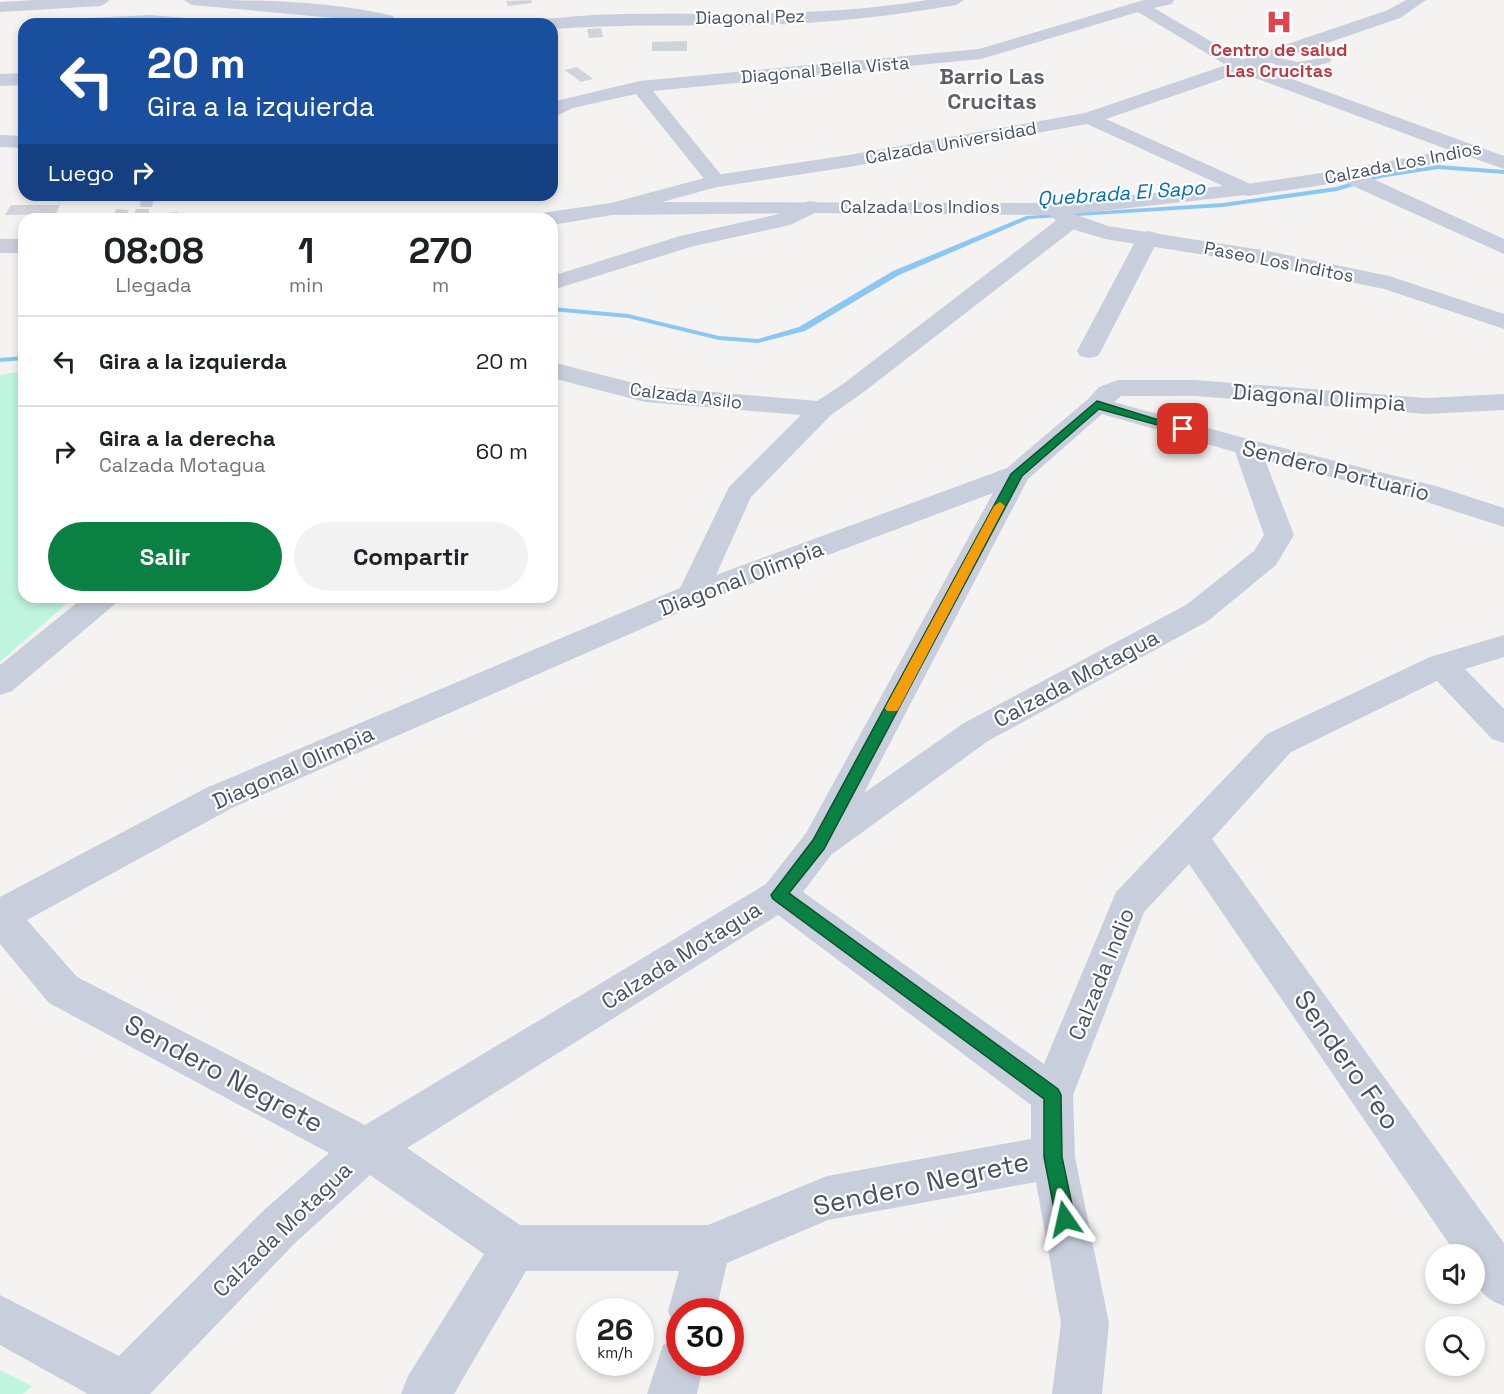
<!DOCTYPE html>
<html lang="es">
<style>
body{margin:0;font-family:"Space Grotesk",sans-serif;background:#f2f2f2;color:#202124;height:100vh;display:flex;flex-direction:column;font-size:22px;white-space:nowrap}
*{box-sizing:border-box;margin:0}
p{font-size:20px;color:#757577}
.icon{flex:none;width:33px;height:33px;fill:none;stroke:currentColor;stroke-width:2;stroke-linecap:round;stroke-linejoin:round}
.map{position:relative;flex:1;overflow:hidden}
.side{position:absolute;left:18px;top:213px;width:540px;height:390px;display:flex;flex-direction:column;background:#fff;border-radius:18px;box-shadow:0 3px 9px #0003}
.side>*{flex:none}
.hud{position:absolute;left:18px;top:18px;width:540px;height:183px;border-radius:18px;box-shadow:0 3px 9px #0003;background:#1a4fa0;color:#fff;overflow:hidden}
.fabs{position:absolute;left:1425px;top:1244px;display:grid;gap:12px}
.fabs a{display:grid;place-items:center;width:60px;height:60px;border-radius:50%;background:#fff;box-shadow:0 3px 9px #0003;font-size:30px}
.speed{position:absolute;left:576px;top:1298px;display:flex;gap:12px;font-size:30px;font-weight:700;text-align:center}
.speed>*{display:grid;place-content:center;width:78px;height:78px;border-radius:50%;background:#fff;box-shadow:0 3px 9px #0003;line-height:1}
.speed small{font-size:15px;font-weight:400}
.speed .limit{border:9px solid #d22;background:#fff;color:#111}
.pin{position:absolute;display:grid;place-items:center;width:51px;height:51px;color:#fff;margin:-26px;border-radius:12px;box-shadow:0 3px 9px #0006}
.me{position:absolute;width:66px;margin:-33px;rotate:349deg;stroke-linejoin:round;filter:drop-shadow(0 0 4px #0008)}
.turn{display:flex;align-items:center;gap:21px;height:126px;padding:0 30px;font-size:27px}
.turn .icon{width:78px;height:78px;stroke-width:2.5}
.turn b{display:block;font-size:42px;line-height:51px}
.then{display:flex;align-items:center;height:57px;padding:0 30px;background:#0003;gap:12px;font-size:22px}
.eta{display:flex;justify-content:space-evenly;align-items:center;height:102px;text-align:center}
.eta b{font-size:36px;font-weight:700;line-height:42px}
.primary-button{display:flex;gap:12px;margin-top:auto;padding:12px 30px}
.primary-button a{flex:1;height:69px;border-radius:36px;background:#0b8043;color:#fff;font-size:24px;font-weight:700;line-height:69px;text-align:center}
.primary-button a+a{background:#f2f2f2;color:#202124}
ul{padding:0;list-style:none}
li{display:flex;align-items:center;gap:18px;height:90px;padding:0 30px;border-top:2px solid #e0e0e0}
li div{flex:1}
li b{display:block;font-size:22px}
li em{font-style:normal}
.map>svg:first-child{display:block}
.green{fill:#bff4df}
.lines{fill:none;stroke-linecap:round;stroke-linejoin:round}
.stream{fill:#8ac7f3;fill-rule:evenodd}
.building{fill:#d1d3da}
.service{fill:#c8cedb;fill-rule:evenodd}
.minor{fill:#c8cedb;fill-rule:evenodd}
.tertiary{fill:#c8cedb;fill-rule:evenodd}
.route{fill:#0b8043;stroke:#07532c;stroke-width:1.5}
.slow{fill:#f59e0b}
.labels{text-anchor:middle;stroke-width:4.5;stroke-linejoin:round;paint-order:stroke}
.far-street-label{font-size:18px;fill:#485062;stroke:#fff}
.far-health-label{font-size:18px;font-weight:bold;fill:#be3a42;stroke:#fff}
.far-water-label{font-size:20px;font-style:italic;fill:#016dbc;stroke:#fff}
.far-quarter-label{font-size:22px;font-weight:bold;fill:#5e6068;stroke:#fff}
.street-label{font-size:22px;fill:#485062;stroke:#fff}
.near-street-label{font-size:27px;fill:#485062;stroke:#fff}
</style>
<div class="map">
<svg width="1504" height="1394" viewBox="0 0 1504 1394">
<rect width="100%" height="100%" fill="#f5f3f2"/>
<!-- green -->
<g class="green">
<path d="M24 371V597H74L0 662V375Z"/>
<path d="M0 1370 32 1386 23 1394H0Z"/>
</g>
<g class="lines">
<!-- stream -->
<g class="stream">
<path d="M1438 165 1504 170V174L1438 169 1380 178 1337 191 1223 207 1029 219 899 275 805 331 758 343 719 340 628 318 552 311V307L628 314 719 336 758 339 799 327 893 271 1026 216 1223 203 1336 187 1379 174Z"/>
<path d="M24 356V360L0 362V358Z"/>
</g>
</g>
<!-- building -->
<g class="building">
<path d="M531 0 532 3 508 6 506 1Z"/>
<path d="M601 28 603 37 589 38 587 29Z"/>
<path d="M687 41V51H652V42Z"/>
<path d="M577 67 593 79 581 82 565 70Z"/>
<path d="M154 199 152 207H140L141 200Z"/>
<path d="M11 205H60L56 214 5 215Z"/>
<path d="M116 209 129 210 124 218 112 219Z"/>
<path d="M136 209H149L148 219H132Z"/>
<path d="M178 212 175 219H151L152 214Z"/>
</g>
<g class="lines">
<!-- service -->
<path class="service" d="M1315 39 1334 53 1330 62C1310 69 1281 72 1263 58L1268 55 1297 62 1323 58 1324 54 1310 42Z"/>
<!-- minor -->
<g class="minor">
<path d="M34 0H109V1L101 6 0 12V2Z"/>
<path d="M184 0C252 0 327 0 393 16L399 24 192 5Z"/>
<path d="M927 0H964L956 5C890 16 824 24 757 25 688 26 620 24 552 29V24H534L537 20 543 19C570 17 598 14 625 14 726 13 827 17 927 0Z"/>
<path d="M1144 0H1174L1172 4 1154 8 1248 63 1504 156V169L1470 157 1369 177 1504 239V254L1344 182 1248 196 1241 194 1238 190 1241 186 1248 184 1347 169 1449 150 1236 71 1138 12 981 59 653 91 726 181 723 185 716 187 709 185 636 94 573 108 552 118V104L560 100 640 81 979 49Z"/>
<path d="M150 15 201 19 207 20 210 24H59L62 20 68 19Z"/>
<path d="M24 73V85L0 86V74Z"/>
<path d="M0 135 24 136V148L0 147Z"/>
<path d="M809 201 817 202 820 207 817 212 790 225 694 246 552 290V276L680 236 775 215Z"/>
<path d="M1070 214 1078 216 1081 221 1078 226 861 394 831 415 751 497 716 575 1007 468 1088 399 1099 387 1118 380H1195L1426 398 1504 394V410L1426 414 1195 396H1121L1114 402 1255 441 1436 486 1504 508V527L1417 499 1265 460 1294 535 1276 565 1208 621 988 741 831 855 803 892 1044 1064 1116 892 1267 734 1430 657 1504 635V657L1465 669 1504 709V743L1492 739 1437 681 1291 752 1212 839 1504 1243V1306C1476 1295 1474 1283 1474 1254H1456L1189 864 1144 912 1073 1095 1075 1157 1109 1323 1102 1394H1052L1061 1323 1036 1182 828 1220 727 1263 716 1311H680V1330L675 1328 668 1311 679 1271H526L454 1394H401L408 1376 484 1254 370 1175 295 1243 150 1394H88L0 1345V1295L119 1356 263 1211 329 1153 49 1003 0 944V897L206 788 680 588 729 487 801 415 645 402 552 378V362L645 386 817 401 843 384 1062 216ZM1102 414 1235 452 1264 535 1254 551 1186 605 964 723 864 793 1028 479ZM993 493 806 833 766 884 365 1125 77 977 27 920 232 808 703 602ZM778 915 1031 1105V1139L827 1176 708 1225H520L407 1148Z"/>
<path d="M1148 231 1156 233 1159 238 1101 351 1098 356 1089 358 1080 356 1077 351 1137 238 1140 233Z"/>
<path d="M84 597H119L115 604 12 691 0 695V665Z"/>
<path d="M680 1338V1362H704L697 1394H647L663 1345Z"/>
</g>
<!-- tertiary -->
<g class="tertiary">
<path d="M1406 0H1426L1400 18 1106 119 1255 186 1258 190 1255 194 1074 214 1108 226 1268 251 1389 276 1504 314V329L1384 289 1268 265 1105 239 1062 226 1050 215 809 213 612 215 552 225V219H537L540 214 548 212 611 203 716 175 849 155 1085 113 1388 10ZM1087 124 1223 186 1055 203 662 202 717 187 849 167Z"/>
<rect x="0" y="239" width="24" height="14"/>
</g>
</g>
<!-- route -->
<path class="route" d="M1097 401 1188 429 1183 432 1099 409 1022 476 824 849 789 893 1058 1089 1061 1095 1062 1157 1075 1219 1072 1226 1065 1228 1059 1226 1056 1219 1044 1157V1099L773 899 771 895 813 840 1011 474Z"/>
<!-- slow -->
<path class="slow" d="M1000 502 1005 506 899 708 897 711H887L885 708 994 506Z"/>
<!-- icons -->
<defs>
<g id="hospital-bare" transform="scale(2.07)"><path d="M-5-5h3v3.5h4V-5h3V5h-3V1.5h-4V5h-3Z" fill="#e0444e" stroke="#fff" stroke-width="2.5" paint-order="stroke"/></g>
</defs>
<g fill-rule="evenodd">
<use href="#hospital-bare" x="1279" y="22"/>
</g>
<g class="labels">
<!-- far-street labels -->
<g class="far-street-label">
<text transform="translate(750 17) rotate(-1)" y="6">Diagonal Pez</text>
<text transform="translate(825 70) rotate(-5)" y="6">Diagonal Bella Vista</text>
<text transform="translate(951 143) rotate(-10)" y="6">Calzada Universidad</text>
<text transform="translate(1403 163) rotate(-11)" y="6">Calzada Los Indios</text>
<text x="920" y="213">Calzada Los Indios</text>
<text transform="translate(1279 262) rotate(11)" y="6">Paseo Los Inditos</text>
<text transform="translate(686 396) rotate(7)" y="6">Calzada Asilo</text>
</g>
<!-- far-health labels -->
<g class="far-health-label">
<text x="1279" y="56">Centro de salud<tspan x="1279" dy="21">Las Crucitas</tspan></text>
</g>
<!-- far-water labels -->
<g class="far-water-label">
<text transform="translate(1121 193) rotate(-4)" y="7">Quebrada El Sapo</text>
</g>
<!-- far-quarter labels -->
<g class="far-quarter-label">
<text x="992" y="84">Barrio Las<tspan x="992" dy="25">Crucitas</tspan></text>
</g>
<!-- street labels -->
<g class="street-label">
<text transform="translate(1319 397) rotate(4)" y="8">Diagonal Olimpia</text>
<text transform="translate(1336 470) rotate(14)" y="8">Sendero Portuario</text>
<text transform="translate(741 578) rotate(-21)" y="8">Diagonal Olimpia</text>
<text transform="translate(1076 678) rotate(-28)" y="8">Calzada Motagua</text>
<text transform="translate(293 767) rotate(-24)" y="8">Diagonal Olimpia</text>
<text transform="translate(681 955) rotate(-32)" y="8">Calzada Motagua</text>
<text transform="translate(1101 974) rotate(-68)" y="8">Calzada Indio</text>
<text transform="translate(282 1229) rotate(-44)" y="8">Calzada Motagua</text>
</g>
<!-- near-street labels -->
<g class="near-street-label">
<text transform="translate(1347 1060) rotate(55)" y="9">Sendero Feo</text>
<text transform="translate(224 1074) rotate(28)" y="9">Sendero Negrete</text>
<text transform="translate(921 1184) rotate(-12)" y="9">Sendero Negrete</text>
</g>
</g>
</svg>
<div class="fabs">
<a><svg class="icon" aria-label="sound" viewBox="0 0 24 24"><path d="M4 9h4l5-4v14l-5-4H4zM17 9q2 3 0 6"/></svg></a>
<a><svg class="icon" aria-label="search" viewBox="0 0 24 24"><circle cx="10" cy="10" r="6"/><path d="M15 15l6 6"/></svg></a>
</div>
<div class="speed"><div>26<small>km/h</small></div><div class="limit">30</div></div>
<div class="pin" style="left:1183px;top:429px;background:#d93025"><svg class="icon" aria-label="arrive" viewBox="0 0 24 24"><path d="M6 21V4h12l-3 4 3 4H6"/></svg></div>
<svg class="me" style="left:1065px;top:1219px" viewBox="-20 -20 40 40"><path d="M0-17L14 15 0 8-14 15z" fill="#0b8043" stroke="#fff" stroke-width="4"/></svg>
<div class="hud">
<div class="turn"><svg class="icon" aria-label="left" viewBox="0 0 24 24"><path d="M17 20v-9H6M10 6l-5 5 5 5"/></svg><div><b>20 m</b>Gira a la izquierda</div></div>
<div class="then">Luego<svg class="icon" aria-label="right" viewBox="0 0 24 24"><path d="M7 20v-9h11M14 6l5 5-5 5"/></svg></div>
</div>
<section class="side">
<div class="eta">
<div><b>08:08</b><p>Llegada</p></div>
<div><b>1</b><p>min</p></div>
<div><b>270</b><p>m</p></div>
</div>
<ul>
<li><svg class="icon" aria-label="left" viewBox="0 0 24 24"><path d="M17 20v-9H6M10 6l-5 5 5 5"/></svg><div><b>Gira a la izquierda</b></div><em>20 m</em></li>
<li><svg class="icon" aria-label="right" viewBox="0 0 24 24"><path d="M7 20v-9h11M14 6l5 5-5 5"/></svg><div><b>Gira a la derecha</b><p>Calzada Motagua</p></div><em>60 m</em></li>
</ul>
<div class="primary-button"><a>Salir</a><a>Compartir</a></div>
</section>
</div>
